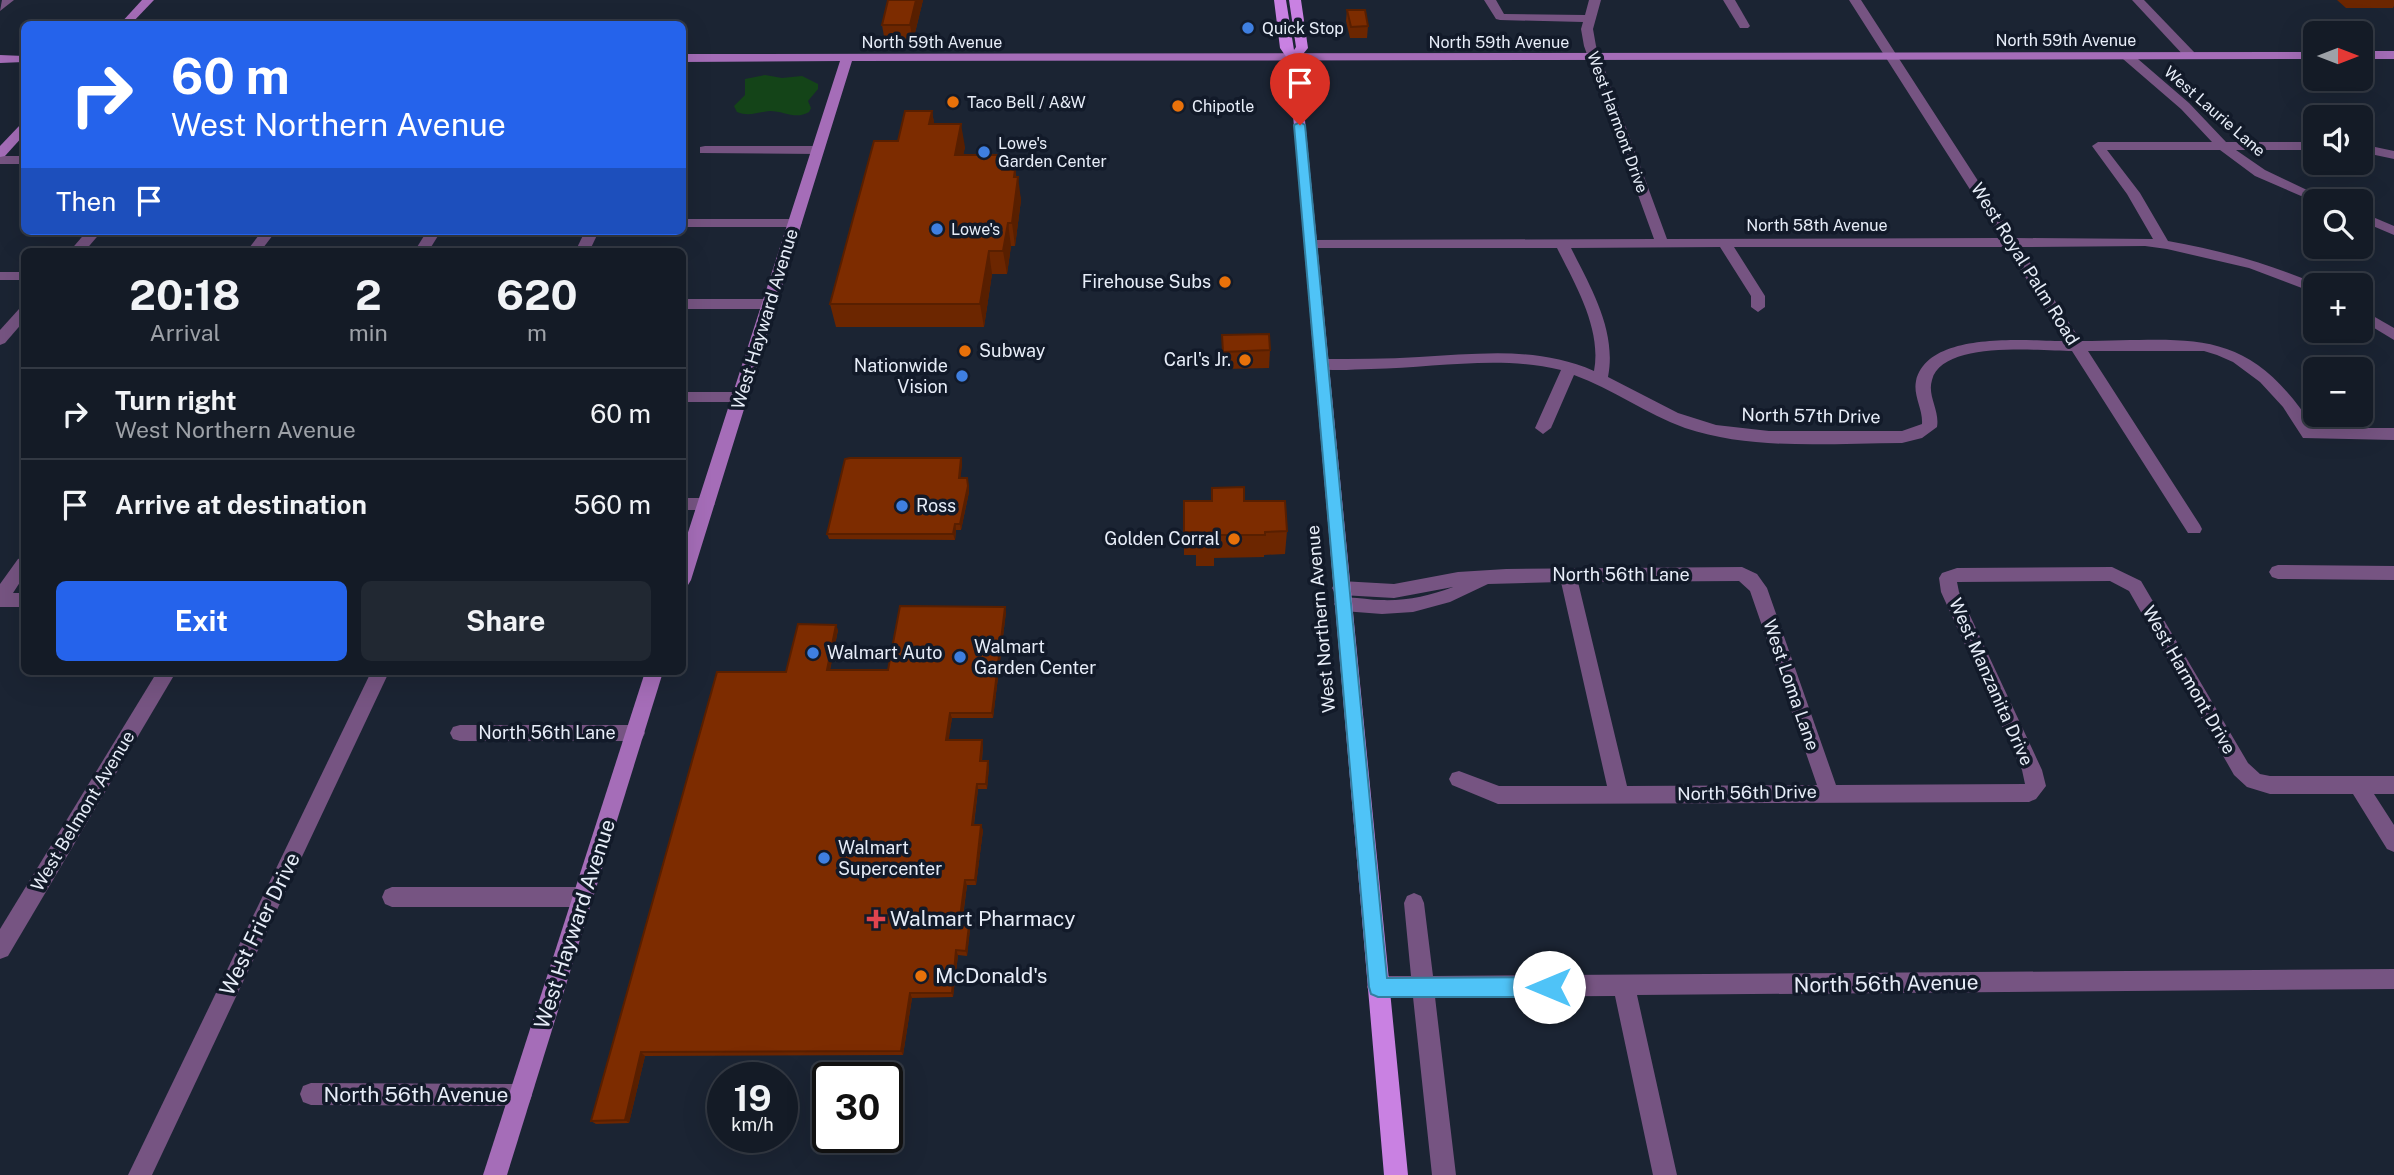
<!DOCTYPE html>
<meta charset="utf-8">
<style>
body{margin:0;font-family:"Public Sans",sans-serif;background:#212832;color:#f1f3f6;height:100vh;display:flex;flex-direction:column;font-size:26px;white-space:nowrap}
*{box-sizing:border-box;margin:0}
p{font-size:23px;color:#9da1a7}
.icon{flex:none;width:38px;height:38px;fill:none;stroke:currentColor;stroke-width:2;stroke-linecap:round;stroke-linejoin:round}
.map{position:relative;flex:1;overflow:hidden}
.side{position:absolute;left:21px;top:248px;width:665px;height:427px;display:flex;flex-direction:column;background:#141b26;border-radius:10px;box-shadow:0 7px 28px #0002,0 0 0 2px #333943}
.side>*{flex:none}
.guide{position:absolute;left:21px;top:21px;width:665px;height:214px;border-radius:10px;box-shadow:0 7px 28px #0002,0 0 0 2px #333943;background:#2563eb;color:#fff;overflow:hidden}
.needle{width:46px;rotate:90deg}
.controls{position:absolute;left:2303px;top:21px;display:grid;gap:14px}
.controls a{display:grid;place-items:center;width:70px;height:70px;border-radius:10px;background:#141b26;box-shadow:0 7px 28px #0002,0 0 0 2px #333943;font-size:35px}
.speed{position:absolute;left:707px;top:1062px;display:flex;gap:14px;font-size:35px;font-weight:700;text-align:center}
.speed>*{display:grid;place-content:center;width:91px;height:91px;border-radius:50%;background:#141b26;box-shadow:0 7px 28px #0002,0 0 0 2px #333943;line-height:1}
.speed small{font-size:18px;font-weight:400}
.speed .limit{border:4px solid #111;border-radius:10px;background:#fff;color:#111}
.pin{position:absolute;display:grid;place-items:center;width:60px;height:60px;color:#fff;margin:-72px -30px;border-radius:50% 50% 50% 0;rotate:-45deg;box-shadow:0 0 7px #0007}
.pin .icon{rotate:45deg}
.me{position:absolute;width:77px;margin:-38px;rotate:270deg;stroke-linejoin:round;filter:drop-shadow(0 0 5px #0008)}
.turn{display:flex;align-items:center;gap:24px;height:147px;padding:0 35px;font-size:32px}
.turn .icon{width:91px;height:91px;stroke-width:2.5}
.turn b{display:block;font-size:49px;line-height:60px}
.then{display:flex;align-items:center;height:66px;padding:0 35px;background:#0003;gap:14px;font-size:26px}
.eta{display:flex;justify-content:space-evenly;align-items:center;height:119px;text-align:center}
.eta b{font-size:42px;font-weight:700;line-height:49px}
.cta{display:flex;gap:14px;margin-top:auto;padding:14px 35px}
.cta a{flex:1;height:80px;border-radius:10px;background:#2563eb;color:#fff;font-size:28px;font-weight:700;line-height:80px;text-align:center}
.cta a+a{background:#212832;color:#f1f3f6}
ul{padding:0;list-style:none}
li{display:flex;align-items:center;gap:21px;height:91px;padding:0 35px;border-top:2px solid #333943}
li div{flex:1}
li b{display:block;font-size:26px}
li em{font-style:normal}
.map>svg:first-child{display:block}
.green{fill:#144418}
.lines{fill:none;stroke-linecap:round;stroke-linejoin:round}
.street{fill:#765482;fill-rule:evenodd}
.secondary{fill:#a56db8;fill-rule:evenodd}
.primary{fill:#c981e2;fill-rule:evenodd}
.wall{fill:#6c2600}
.shaded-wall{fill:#581f00}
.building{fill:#7d2c00;stroke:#581f00;stroke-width:2}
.route{fill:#4fc3f7;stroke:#337fa1;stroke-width:2}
.shop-dot{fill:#3f7fe0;stroke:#121a29;stroke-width:2.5}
.food-dot{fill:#e8710a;stroke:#121a29;stroke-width:2.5}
.health-dot{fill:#e0444e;stroke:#121a29;stroke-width:2.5}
.labels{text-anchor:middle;stroke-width:7;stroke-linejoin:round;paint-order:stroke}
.far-poi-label{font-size:16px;fill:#e7edf8;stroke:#121a29;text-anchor:start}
.far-street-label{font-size:16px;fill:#e7edf8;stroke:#121a29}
.street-label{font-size:18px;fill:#e7edf8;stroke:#121a29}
.poi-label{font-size:18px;fill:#e7edf8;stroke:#121a29;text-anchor:start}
.near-poi-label{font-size:21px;fill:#e7edf8;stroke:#121a29;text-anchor:start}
.near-street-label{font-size:21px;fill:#e7edf8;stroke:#121a29}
</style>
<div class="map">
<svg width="2394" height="1175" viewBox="0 0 2394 1175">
<rect width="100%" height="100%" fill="#1b2433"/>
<!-- green -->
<path class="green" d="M765 75 782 78 802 76 818 84V89L808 101 811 108 809 112C796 120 784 111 770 111 758 112 749 117 737 112L734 106 745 95V79Z"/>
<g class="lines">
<!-- street -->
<g class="street">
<path d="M2 0H14L0 11Z"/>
<path d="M1484 0H1496L1504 14 1585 15 1589 0H1601L1593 29 1596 46 1667 239 2001 238 1849 0H1861L2015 238 2153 239 2127 194 2092 146 2098 142H2212L2181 109 2123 59V53H2131L2189 103 2226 142H2315V150H2236L2265 170 2330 201 2315 202 2255 176 2220 150H2107L2140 193 2168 241C2220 250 2270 264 2319 285H2315V293L2249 268 2167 249 2145 246 2020 247 2081 341C2192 341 2246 323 2314 428H2394V440L2303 438 2283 407 2260 382 2233 362 2217 355 2204 351H2088L2200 525 2202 529 2200 533H2188L2072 351C2041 351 1942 340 1932 380 1927 396 1940 410 1937 427L1922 438 1902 443C1830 443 1754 451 1685 428 1646 414 1613 389 1574 375L1551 428 1543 434 1535 428 1561 370C1498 355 1435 368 1371 369 1354 369 1333 372 1317 368L1314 364 1317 360 1322 359C1354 359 1387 359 1419 357 1479 354 1537 346 1594 371 1602 329 1575 284 1557 248H1311L1304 244 1311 240 1654 239 1584 46 1581 29 1583 22 1500 20 1496 19ZM1720 247 1751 296V307L1758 312 1765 307V296L1734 247H2006L2066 341C2027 341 1928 330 1916 381 1913 396 1923 409 1922 424L1902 431H1769L1716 425 1678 413 1608 377C1617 331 1591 288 1571 248Z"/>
<path d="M1723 0H1735L1750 26 1748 28H1740Z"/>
<path d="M2132 0H2144L2194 52V58H2186Z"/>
<path d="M2361 144 2394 151V159L2361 152Z"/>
<path d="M705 146H818L824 150 818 154 700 153V147Z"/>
<rect x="0" y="156" width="24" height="8"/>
<path d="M2361 212 2394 226V235L2361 221Z"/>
<path d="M682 219H795L802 223 795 227H682Z"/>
<path d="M87 231H102L84 252H69Z"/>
<path d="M262 231H276L260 252H246Z"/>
<path d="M427 231H441L428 252H414Z"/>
<path d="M585 231H599L589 252H575Z"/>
<rect x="0" y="272" width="24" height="8"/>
<path d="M682 299H769L776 304 769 309H682Z"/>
<path d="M24 307V321L5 343 0 345V330L19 309Z"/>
<path d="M2361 309 2394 328V340L2361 320Z"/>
<path d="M682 392H740L748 397 740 402H682Z"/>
<path d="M682 498H707L715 504 707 510H682Z"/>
<path d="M24 557V576L13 593H24V607H0V584L18 559Z"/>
<path d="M2278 565 2394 566V580L2278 579 2272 577 2269 572 2272 567Z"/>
<path d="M1742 567 1757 574 1767 588 1836 785 2025 784 2022 770 1941 592 1939 578 1942 573 1957 568 2112 567 2141 581 2248 763 2260 774 2270 776H2394V794H2374L2394 825V852L2387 849 2353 794H2270L2247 787 2234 775 2129 591 2110 581 1957 582 1959 592 2042 770 2046 786 2036 799 2029 802 1498 804 1452 785 1449 779 1452 773 1459 771 1499 786H1607L1561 582 1488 584 1450 602 1413 612 1382 614 1343 611 1337 609 1334 604 1337 599C1350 595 1367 600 1381 600 1406 601 1429 596 1453 587L1394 598 1341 595 1335 593 1332 588 1335 583 1341 581 1394 584 1458 572 1506 569ZM1739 581 1750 591 1817 785 1627 786 1578 582Z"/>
<path d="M157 672H176L8 956 0 959V929Z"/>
<path d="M371 672H389L152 1175H128Z"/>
<path d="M460 725H635L642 727 645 733 642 739 635 741H460L453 739 450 733 453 727Z"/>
<path d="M392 887H584L591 890 594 897 591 904 584 907H392L385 904 382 897 385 890Z"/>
<path d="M1414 893 1421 896 1424 903 1433 976 2394 969V989L1637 995 1677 1175H1653L1615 996 1435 997 1456 1175H1432L1413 997 1378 998 1370 994 1367 987 1370 980 1378 976H1411L1404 903 1407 896Z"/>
<path d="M311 1083 521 1084 529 1087 532 1095 529 1103 521 1106 311 1105 303 1102 300 1094 303 1086Z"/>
</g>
<!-- secondary -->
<g class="secondary">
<path d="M142 0H154L131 24H120Z"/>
<rect x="2361" y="51" width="33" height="8"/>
<path d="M2315 52V59L852 61 691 580 688 585 682 587V551L840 61 682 62V54Z"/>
<path d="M0 55 24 56V62L0 63Z"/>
<path d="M24 124V135L5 156 0 157V146L20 125Z"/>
<path d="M645 672H663L507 1175H483Z"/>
</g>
<!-- primary -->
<path class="primary" d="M1274 0H1286L1294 50 1296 47 1289 0H1301L1308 48 1299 59 1408 1175H1384L1293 115 1287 58 1280 48Z"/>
</g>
<!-- wall -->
<g class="wall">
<path d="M888 0H923L913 41 885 42 882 25Z"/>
<path d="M2337 0H2394V6L2393 8H2346Z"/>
<path d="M1347 10 1368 26 1367 38H1350L1346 21Z"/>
<path d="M932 111 934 124 965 147 963 155 1006 170H1015L1021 200 1015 246H1011L1007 274H992L984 327H836L830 304 898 141Z"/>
<path d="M1222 335 1270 350 1269 368 1222 369Z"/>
<path d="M961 458 962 464 960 478 968 483 969 492 961 530H956L955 540 829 539 827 534Z"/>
<path d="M1184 501H1244L1287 531 1285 554 1264 555V557L1214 558V566H1196V555H1184Z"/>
<path d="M1006 612 993 718H952L948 740 983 746 982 761 989 767 987 789H978L974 825 983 830 976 885H967L962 925H969L970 929 967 956 958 955 953 997 912 998 903 1055 645 1056 629 1123 596 1124 591 1121 786 672 838 630 830 670H888Z"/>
</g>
<!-- shaded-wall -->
<g class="shaded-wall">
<path d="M916 0H923L913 41 910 25Z"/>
<path d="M932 111 936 134 929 124Z"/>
<path d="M961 124 965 147 959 177 955 155Z"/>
<path d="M1004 155 1007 177 1002 170Z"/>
<path d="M1015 170 1017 186 1018 177 1021 200 1015 246 1012 223Z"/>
<path d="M1008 223 1011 246 1007 274 1003 251Z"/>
<path d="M989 251 992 274 984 327 980 304Z"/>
<path d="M961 458 962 464 960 483 959 478Z"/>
<path d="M967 478 969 492 961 530 960 524Z"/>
<path d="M955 524 956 530 955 540 953 534Z"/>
<path d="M1005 607 1006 612 993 718 992 713Z"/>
<path d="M836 625 838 630 829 675 827 670Z"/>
<path d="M950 713 952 718 948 745 946 740Z"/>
<path d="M982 740 983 746 981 766 980 761Z"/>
<path d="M988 761 989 767 987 789 986 784Z"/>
<path d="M977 784 978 789 973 830 972 825Z"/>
<path d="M981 825 983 830 976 885 975 880Z"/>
<path d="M965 880 967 885 961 929 959 925Z"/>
<path d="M969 925 970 929 967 956 966 951Z"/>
<path d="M956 950 958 955 953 997 952 993Z"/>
<path d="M910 993 912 998 903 1055 901 1051Z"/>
<path d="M641 1052 645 1056 629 1123 625 1120Z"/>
</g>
<!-- building -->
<g class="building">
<path d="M888 0H916L910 25H882Z"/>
<path d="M1347 10H1365L1368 26 1351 27Z"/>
<path d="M905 111H932L929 124H961L955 155H1004L1002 170H1015L1014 177H1018L1012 223H1008L1003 251H989L980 304H830L874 141H898Z"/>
<path d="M1269 334 1270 350 1223 352 1222 335Z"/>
<path d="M850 458H961L959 478H967L968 486 960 524H955L953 534H827L845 459Z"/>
<path d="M1244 487V501H1285L1287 531 1265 532V535H1214V543H1196V532H1184V501H1212V488Z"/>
<path d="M900 606 1005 607 992 713H950L946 740H982L980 761H988L986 784H977L972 825H981L975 880H965L959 925H969L966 951 956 950 952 993H910L901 1051 641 1052 625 1120 591 1121 717 672H786L798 624 836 625 827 670H888Z"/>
</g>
<!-- route -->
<path class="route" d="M1300 122 1305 125 1387 978 1549 977 1556 980 1558 987 1556 994 1549 997H1378L1371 994 1369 987 1294 125Z"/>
<!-- markers -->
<g class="shop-dot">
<circle cx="1248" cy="28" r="7"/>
<circle cx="984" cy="152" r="7"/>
<circle cx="937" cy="229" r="7"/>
<circle cx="962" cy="376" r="7"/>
<circle cx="902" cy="506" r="7"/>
<circle cx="813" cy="653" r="7"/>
<circle cx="960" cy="657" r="7"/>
<circle cx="824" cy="858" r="7"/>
</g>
<g class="food-dot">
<circle cx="953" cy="102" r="7"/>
<circle cx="1178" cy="106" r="7"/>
<circle cx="1225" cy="282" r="7"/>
<circle cx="965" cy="351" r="7"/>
<circle cx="1245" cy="360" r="7"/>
<circle cx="1234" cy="539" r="7"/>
<circle cx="921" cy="976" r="7"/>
</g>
<path class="health-dot" d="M872.5 908.5h7v7h7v7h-7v7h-7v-7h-7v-7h7z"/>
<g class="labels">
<!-- far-poi labels -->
<g class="far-poi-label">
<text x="1262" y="34">Quick Stop</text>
<text x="967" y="108">Taco Bell / A&amp;W</text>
<text x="1192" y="112">Chipotle</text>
<text x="998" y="149">Lowe's<tspan x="998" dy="18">Garden Center</tspan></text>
<text x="951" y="235">Lowe's</text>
</g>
<!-- far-street labels -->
<g class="far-street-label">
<text x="2066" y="46">North 59th Avenue</text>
<text x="932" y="48">North 59th Avenue</text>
<text x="1499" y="48">North 59th Avenue</text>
<text transform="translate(2215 111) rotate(41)" y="6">West Laurie Lane</text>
<text transform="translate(1618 122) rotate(70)" y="6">West Harmont Drive</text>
<text x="1817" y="231">North 58th Avenue</text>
</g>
<!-- street labels -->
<g class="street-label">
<text transform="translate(2025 264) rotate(58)" y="6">West Royal Palm Road</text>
<text transform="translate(765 319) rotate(-73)" y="6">West Hayward Avenue</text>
<text transform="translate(1811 416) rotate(1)" y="6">North 57th Drive</text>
<text x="1621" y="581">North 56th Lane</text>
<text transform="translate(1321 619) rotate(-95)" y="6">West Northern Avenue</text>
<text transform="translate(2189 680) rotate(60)" y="6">West Harmont Drive</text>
<text transform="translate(1991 682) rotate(66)" y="6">West Manzanita Drive</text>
<text transform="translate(1791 685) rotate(71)" y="6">West Loma Lane</text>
<text x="547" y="739">North 56th Lane</text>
<text transform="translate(1747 793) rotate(-1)" y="6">North 56th Drive</text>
<text transform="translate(83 811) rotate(-59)" y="6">West Belmont Avenue</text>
</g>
<!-- poi labels -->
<g class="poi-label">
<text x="1211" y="288" text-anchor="end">Firehouse Subs</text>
<text x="979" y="357">Subway</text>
<text x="1231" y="366" text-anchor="end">Carl's Jr.</text>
<text x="948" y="372" text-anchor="end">Nationwide<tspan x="948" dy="21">Vision</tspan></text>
<text x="916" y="512">Ross</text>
<text x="1220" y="545" text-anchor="end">Golden Corral</text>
<text x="974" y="653">Walmart<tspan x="974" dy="21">Garden Center</tspan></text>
<text x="827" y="659">Walmart Auto</text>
<text x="838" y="854">Walmart<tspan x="838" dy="21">Supercenter</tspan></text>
</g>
<!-- near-poi labels -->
<g class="near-poi-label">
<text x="890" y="926">Walmart Pharmacy</text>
<text x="935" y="983">McDonald's</text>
</g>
<!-- near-street labels -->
<g class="near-street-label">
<text transform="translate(260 924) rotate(-64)" y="7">West Frier Drive</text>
<text transform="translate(575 924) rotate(-72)" y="7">West Hayward Avenue</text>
<text transform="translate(1886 984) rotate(-1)" y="7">North 56th Avenue</text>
<text x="416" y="1102">North 56th Avenue</text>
</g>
</g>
</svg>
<div class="controls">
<a><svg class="needle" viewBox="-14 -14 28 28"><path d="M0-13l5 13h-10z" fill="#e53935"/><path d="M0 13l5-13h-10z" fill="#9da1a7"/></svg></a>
<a><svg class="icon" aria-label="sound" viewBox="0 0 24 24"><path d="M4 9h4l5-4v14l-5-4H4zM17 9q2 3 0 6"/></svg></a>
<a><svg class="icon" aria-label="search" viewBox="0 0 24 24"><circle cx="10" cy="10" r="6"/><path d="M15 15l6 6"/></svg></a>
<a>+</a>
<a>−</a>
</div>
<div class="speed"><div>19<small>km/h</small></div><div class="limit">30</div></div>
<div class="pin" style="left:1300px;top:125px;background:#d93025"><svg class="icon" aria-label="arrive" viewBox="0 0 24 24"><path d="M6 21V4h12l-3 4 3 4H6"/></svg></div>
<svg class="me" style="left:1549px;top:987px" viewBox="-20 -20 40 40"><circle r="19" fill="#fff"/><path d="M0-13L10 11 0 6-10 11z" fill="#4fc3f7"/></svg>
<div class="guide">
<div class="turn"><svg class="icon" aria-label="right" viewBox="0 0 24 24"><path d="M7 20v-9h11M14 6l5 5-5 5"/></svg><div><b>60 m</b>West Northern Avenue</div></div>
<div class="then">Then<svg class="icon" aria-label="arrive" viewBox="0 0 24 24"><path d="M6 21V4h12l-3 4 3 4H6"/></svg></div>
</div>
<section class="side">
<div class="eta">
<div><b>20:18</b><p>Arrival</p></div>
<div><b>2</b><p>min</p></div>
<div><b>620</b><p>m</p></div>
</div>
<ul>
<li><svg class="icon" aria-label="right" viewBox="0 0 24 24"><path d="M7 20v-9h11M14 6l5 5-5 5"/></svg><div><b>Turn right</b><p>West Northern Avenue</p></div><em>60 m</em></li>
<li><svg class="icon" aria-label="arrive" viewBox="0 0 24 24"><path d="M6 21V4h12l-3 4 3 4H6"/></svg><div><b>Arrive at destination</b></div><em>560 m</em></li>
</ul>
<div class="cta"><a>Exit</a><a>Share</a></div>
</section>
</div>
